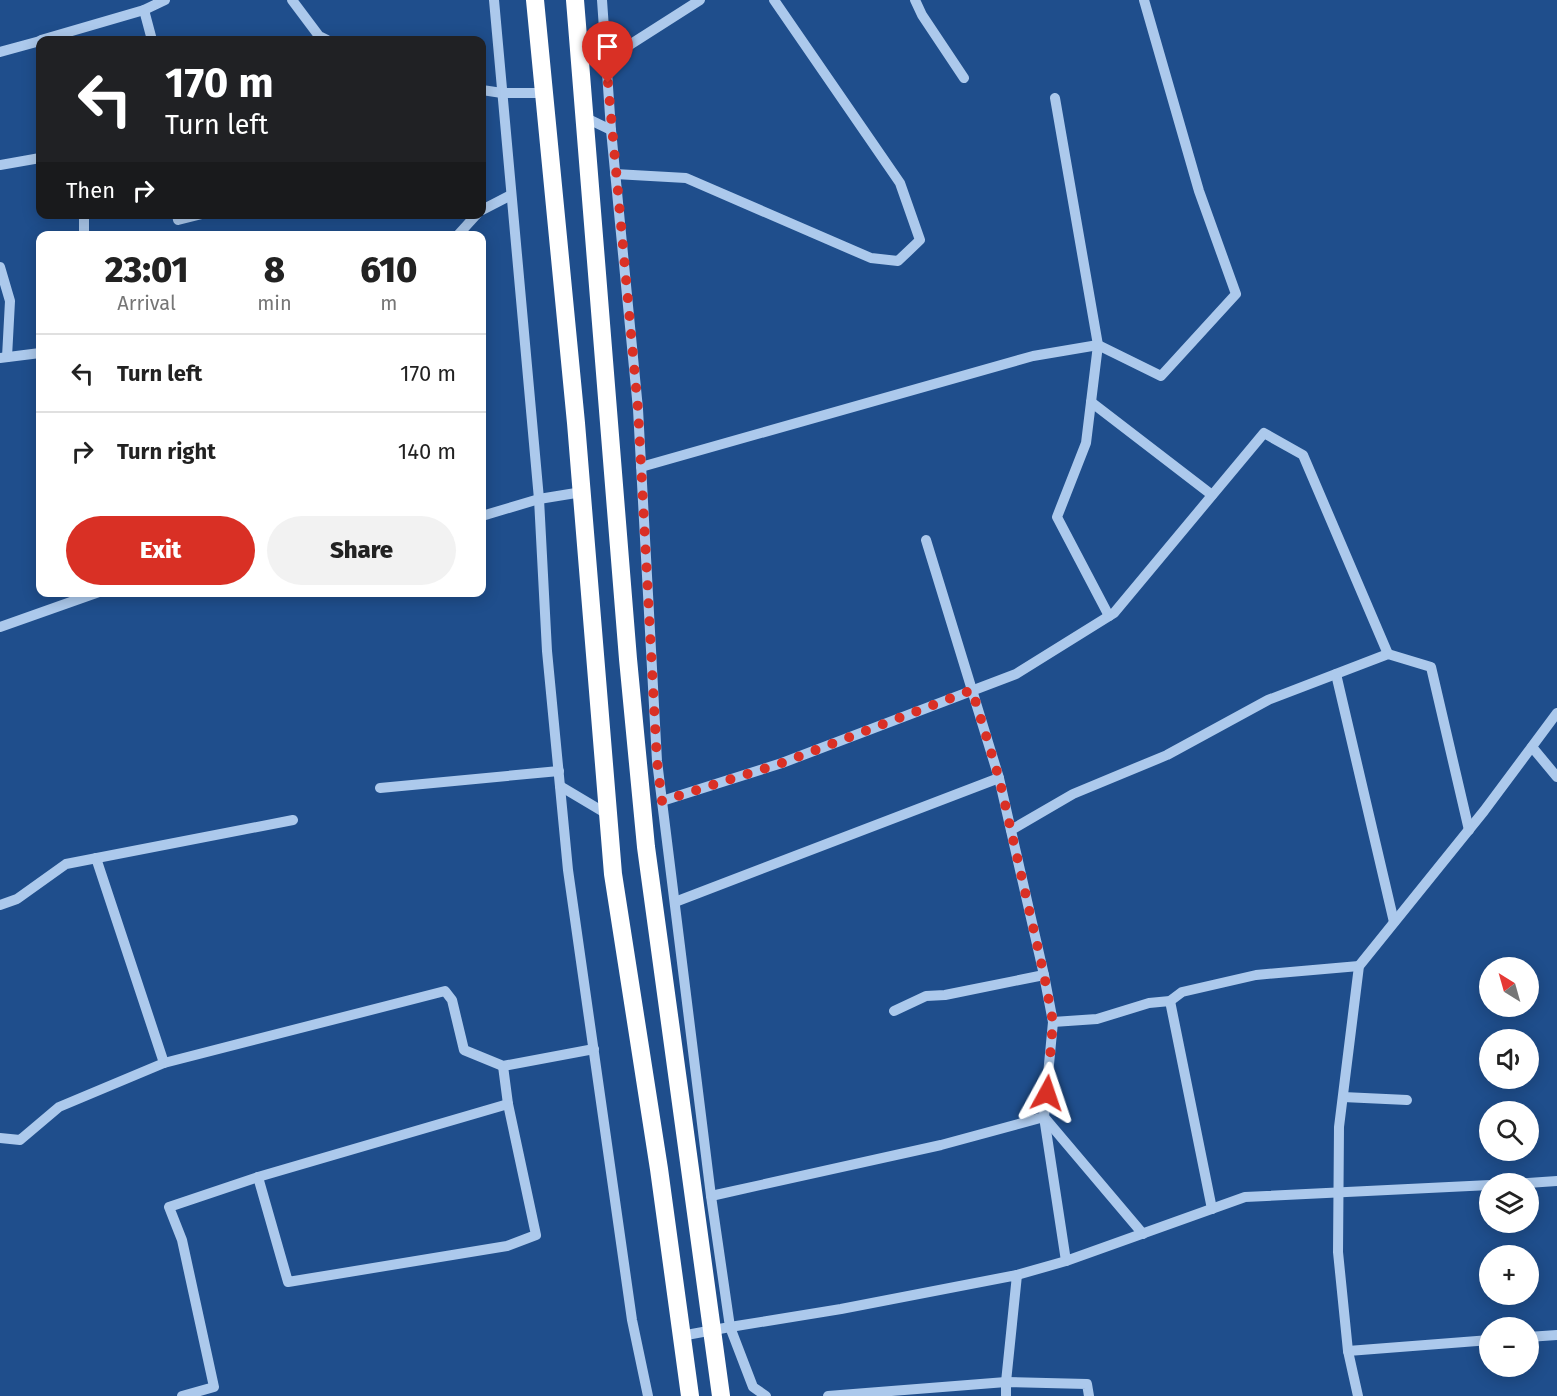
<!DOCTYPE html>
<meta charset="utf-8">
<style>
body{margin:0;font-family:"Fira Sans",sans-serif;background:#f2f2f2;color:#222;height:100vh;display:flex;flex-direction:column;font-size:22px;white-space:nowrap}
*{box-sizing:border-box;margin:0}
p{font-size:20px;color:#767676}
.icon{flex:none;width:33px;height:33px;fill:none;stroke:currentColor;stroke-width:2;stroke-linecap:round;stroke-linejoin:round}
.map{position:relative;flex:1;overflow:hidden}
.panel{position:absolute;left:36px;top:231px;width:450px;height:366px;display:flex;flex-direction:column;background:#fff;border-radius:12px;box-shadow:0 3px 15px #0003}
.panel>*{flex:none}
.hud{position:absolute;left:36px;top:36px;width:450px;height:183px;border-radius:12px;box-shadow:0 3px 15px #0003;background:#202124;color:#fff;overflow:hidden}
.needle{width:39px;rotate:323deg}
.tools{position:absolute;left:1479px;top:957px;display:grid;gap:12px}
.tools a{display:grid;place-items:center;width:60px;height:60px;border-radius:50%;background:#fff;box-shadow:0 3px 15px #0003;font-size:30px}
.pin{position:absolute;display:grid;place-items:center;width:51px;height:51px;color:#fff;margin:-62px -26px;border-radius:50% 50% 50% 0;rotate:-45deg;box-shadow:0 0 6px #0007}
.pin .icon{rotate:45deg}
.me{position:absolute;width:66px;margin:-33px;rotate:5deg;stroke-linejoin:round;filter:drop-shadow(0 0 4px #0008)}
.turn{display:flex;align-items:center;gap:21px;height:126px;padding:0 30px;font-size:27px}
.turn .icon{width:78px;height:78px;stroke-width:2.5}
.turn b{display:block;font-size:42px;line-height:51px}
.then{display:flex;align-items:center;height:57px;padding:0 30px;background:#0003;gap:12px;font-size:22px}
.eta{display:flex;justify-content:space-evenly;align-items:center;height:102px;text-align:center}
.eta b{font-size:36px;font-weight:800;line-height:42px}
.cta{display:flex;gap:12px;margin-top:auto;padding:12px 30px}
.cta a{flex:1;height:69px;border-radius:36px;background:#d93025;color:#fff;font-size:24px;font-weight:800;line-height:69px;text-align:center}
.cta a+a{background:#f2f2f2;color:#222}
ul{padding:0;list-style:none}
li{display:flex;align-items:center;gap:18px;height:78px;padding:0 30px;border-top:2px solid #e0e0e0}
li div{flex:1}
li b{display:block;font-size:22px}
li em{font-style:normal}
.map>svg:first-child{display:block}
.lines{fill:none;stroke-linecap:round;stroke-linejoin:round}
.minor{stroke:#acc9ec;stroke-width:10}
.highway{stroke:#fff;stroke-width:18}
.route{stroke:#d93025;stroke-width:10;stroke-dasharray:0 18}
</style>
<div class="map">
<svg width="1557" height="1396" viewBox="0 0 1557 1396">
<rect width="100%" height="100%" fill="#1f4e8c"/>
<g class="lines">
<!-- minor -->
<g class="minor">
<path d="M292 0 319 36 327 40"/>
<path d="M494 0 539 499 547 651 568 870 632 1320 648 1396"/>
<path d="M602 0 611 130 638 409 657 761 711 1196 730 1327 681 1336"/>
<path d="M915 0 922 15 964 78"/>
<path d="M41 40 144 10"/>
<path d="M152 40 144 10 165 0"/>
<path d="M0 52 40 41"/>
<path d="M606 60 700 0"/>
<path d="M482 90 502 93H544"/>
<path d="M1055 98 1098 345 1086 443 1057 517 1109 616"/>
<path d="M584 117 611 130"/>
<path d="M0 165 40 158"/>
<path d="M615 174 686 178 871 258 898 261 920 240 900 183 774 0"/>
<path d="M482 210 511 195"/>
<path d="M84 214V236"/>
<path d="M177 214 178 220 202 214"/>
<path d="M457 236 477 214"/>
<path d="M0 267 10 301 7 357"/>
<path d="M0 358 40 353"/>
<path d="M1091 402 1212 495"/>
<path d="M641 467 1033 356 1098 345 1161 376 1236 294 1199 191 1144 0"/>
<path d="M482 516 539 499 582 492"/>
<path d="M926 540 999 778 1044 975 1053 1022 1044 1117 1066 1261"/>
<path d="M0 627 99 592"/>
<path d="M1336 674 1394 922"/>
<path d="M1532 747 1557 777"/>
<path d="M560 786 607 814"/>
<path d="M380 788 559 771"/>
<path d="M662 801 782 763 1016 674 1114 613 1264 433 1303 455 1388 654"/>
<path d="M1011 830 1073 794 1167 755 1268 700 1388 654 1431 667 1469 830"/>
<path d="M96 858 164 1063"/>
<path d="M675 902 999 778"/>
<path d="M0 905 17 899 66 864 293 820"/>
<path d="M1170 1001 1212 1209"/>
<path d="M894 1011 926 996 945 995 1044 975"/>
<path d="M1053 1022 1097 1019 1149 1003 1170 1001 1182 992 1256 975 1359 966"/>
<path d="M1343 1097 1407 1100"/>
<path d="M0 1138 20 1140 59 1107 164 1063 445 991 452 1000 464 1050 503 1066 594 1049"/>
<path d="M258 1177 288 1282 507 1246 536 1235 508 1104 503 1066"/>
<path d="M1511 1184 1557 1181"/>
<path d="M711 1196 941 1145 1044 1117 1143 1234"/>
<path d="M1017 1275 1066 1261 1245 1197 1490 1185"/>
<path d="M1528 1337 1557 1335"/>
<path d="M1348 1351 1490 1340"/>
<path d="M182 1396 214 1387 182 1240 169 1207 258 1177 508 1104"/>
<path d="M766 1396 753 1387 730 1327 841 1309 1017 1275 1006 1382V1396"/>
<path d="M828 1396 1006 1382 1087 1384 1089 1396"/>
<path d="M1358 1396 1348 1351 1338 1252 1339 1127 1359 966 1484 811 1557 713"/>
</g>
<!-- highway -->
<g class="highway">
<path d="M535 0 576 423 613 874 659 1169 690 1396"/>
<path d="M575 0 628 659 646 847 721 1396"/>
</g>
</g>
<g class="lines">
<!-- route -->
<path class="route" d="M608 83 638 409 657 761 662 801 782 763 972 690 999 778 1044 975 1053 1022 1047 1093"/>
</g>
</svg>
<div class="tools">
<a><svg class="needle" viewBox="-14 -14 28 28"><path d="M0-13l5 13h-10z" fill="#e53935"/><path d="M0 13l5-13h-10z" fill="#767676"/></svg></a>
<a><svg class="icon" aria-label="sound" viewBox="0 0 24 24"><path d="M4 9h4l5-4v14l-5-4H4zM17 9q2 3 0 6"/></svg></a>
<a><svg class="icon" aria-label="search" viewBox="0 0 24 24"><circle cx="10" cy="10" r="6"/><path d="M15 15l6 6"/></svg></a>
<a><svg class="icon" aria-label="layers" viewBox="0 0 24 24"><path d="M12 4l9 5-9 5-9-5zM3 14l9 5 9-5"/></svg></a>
<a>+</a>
<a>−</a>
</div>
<div class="pin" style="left:608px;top:83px;background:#d93025"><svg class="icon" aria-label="arrive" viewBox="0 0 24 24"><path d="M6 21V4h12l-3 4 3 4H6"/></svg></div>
<svg class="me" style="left:1047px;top:1093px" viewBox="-20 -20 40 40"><path d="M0-17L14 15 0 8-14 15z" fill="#d93025" stroke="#fff" stroke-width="4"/></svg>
<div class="hud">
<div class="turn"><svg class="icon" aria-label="left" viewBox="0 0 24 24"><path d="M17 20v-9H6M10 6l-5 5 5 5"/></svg><div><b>170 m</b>Turn left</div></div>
<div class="then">Then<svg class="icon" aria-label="right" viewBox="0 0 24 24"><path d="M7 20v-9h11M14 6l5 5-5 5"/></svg></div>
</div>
<section class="panel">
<div class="eta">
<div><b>23:01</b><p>Arrival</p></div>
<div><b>8</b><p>min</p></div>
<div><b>610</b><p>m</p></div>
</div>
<ul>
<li><svg class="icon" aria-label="left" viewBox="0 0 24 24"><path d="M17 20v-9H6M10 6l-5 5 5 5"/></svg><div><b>Turn left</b></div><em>170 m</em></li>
<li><svg class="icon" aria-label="right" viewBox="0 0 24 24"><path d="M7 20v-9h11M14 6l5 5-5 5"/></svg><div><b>Turn right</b></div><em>140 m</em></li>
</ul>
<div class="cta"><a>Exit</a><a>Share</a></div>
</section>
</div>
